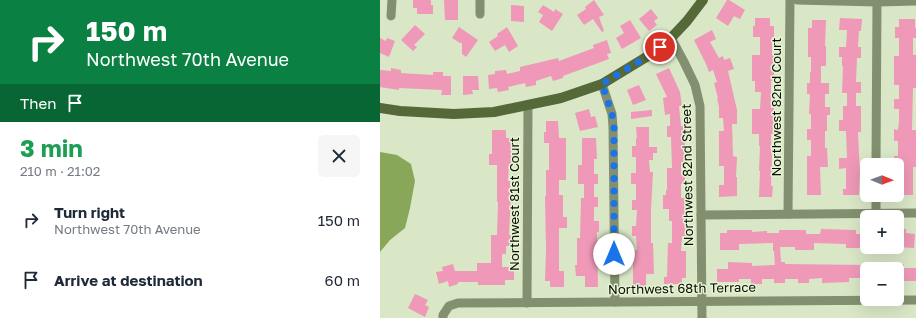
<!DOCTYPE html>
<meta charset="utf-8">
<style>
body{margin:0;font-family:"Golos Text",sans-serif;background:#f6f6f7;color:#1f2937;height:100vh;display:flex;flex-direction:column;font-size:15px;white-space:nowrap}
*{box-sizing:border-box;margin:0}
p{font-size:13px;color:#747a83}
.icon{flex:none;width:22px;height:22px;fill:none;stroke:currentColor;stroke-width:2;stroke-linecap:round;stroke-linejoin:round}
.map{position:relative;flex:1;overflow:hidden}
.sheet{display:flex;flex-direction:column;background:#fff;width:380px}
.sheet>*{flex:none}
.hud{background:#0b8043;color:#fff;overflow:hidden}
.needle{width:26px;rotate:91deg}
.fabs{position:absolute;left:480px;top:158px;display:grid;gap:8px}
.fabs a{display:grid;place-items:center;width:44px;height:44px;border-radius:6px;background:#fff;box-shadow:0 4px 16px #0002;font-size:20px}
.pin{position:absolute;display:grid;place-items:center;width:34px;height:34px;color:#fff;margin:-17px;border:2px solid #fff;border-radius:50%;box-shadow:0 1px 4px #0007}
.me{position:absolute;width:44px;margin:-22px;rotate:0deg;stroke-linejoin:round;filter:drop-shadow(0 0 3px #0008)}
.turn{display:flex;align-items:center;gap:14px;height:84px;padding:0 20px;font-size:18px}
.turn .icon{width:52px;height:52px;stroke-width:2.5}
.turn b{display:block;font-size:28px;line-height:34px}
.then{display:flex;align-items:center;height:38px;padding:0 20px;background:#0003;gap:8px;font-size:15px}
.round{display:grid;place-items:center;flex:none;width:42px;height:42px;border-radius:6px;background:#f6f6f7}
.summary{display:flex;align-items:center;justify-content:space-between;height:68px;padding:0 20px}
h1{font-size:24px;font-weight:700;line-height:30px;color:#1e9e55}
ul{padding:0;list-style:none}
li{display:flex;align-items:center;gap:12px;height:60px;padding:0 20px}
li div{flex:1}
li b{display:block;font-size:15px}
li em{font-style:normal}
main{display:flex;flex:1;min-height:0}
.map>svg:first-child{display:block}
.water{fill:#88a759}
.building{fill:#ef98b8}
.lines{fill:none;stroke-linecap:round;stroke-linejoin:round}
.street{stroke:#82906f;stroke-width:9}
.secondary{stroke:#556938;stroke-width:10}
.route{stroke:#1a73e8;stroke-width:7;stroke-dasharray:0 12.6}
.labels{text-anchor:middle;stroke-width:3;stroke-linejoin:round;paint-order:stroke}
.street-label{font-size:13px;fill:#090d04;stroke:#e6f4d4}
</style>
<main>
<section class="sheet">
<div class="hud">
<div class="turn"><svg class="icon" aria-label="right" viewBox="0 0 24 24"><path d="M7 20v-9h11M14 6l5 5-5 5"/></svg><div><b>150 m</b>Northwest 70th Avenue</div></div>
<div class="then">Then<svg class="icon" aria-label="arrive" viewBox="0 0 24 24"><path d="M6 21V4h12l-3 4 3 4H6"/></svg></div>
</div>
<div class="summary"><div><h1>3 min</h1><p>210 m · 21:02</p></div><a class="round"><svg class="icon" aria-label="close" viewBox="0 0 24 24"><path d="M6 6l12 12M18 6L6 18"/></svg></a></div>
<ul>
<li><svg class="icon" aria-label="right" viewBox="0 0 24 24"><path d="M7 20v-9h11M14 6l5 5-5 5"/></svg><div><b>Turn right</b><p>Northwest 70th Avenue</p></div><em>150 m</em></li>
<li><svg class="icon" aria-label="arrive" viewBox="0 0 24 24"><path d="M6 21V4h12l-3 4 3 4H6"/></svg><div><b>Arrive at destination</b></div><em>60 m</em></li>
</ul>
</section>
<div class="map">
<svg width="536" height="318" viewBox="0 0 536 318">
<rect width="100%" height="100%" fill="#d9e7c7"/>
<!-- water -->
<path class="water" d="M0 152 17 155 31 164 35 181 30 208 25 228 10 240 0 252Z"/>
<!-- building -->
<g class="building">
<path d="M33 0H51V5H53V14H37V8H33Z"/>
<path d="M64 0H78V20H65Z"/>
<path d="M214 0 224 15 219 17 224 31 222 32 213 19 204 25 197 15 206 9 205 7Z"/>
<path d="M347 0H349L365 10 360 19 354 16 348 26 336 18Z"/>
<path d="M131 5 144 6V22L131 21Z"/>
<path d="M163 5 174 12 175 9 183 14 172 31 159 22 163 15 158 12Z"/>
<path d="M271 9 278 18 274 21 277 25 269 31 259 19Z"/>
<path d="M375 18H390V26H394V37H392V55H394V81H391V108H394V134H391V151H392L391 186H393L392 197H379L380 171H379L380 146H379V134H372V109H380L381 92H375V81H372V55H380V37H373V26H375Z"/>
<path d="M460 18 482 19 481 31H479L478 47H481V58H477L476 82H481V93H476V106H481V132H478L480 174 479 195H463V189H466V168L459 169V158H467L466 131H459V120H463V106H467V93H462L463 66H462V57H459V47H466L467 30H459Z"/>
<path d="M519 19H535V28H536V38H533V55H536V88H533L532 130H536V167H533V195H517L518 167H517V165H514V156H518V141H514V129L518 130 519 121V109H514V99H519V85H514V56H519V38H515V27H519Z"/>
<path d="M250 20 261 38 242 49 236 38 244 33 240 26Z"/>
<path d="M432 20H446L445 46H446V66H441V83H449V94H445V107H450V115H447V131H445V148H447L448 167H440L441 195H427V156H431V140H427V129H431V114H429L430 94H427V83H430V72H431V57H428V28H432Z"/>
<path d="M35 25 45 34 34 45 37 47 33 51 21 40Z"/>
<path d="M79 27 98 40 86 57 82 54V43H80L72 38Z"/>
<path d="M127 27 138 46 129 52 125 45 115 51 109 42 118 36 117 34Z"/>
<path d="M332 30 336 39 330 42 339 58 343 56 344 60 350 58 354 69 348 71 357 110V124H352L353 156 357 157 356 177H357V196L339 197V185H344V166H339V131H344L343 118H339V107L337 98H338L334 83 337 82 333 70 329 72 326 64 314 40Z"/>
<path d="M0 38 6 41 7 38 15 41 9 57 0 53Z"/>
<path d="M227 40 231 53 227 54 229 59 183 76V78L173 81 171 76 156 81V85L146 87 145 83 128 87 129 90 118 92 117 88 109 89 108 75 115 74V71L126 70 127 74 140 71V67L178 58 179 61 214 48 213 45Z"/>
<path d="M11 68 21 70V73L53 75V72H63V76H71V95H61L62 90 19 88V90L0 87V70L11 71Z"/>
<path d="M289 68 300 92 302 106H299L301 126H305V162H301V174H305V184H301V198H306V236H302L301 251H306V278H302V284H284V277H287L288 243H292V221H289V209H283V195H286V190H287V168H292L291 137H287V126H290V114L285 115 283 98 287 97 276 74Z"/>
<path d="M83 76H98L99 90H92L93 94 83 95Z"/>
<path d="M259 85 266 100 253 105 247 90Z"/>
<path d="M209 109 211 117 215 116 218 127 200 131 195 113Z"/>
<path d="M272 110V116L251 119V112Z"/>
<path d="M166 121H178L179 138H186V180H179V195H183V217H187V228H179V271H184V287H170V281H165L166 250 165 196H166V170H169V143H164V132H166Z"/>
<path d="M256 127H269V147H277V153H273V160H269L270 172H273L271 210V243H273L274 274H266V286H253V250H257L256 236H252V226H256L257 210H252V200H256V184H251V173H256V157H252V146H256V138H257Z"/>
<path d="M112 130H126V138H131V165H129L128 181H130V192H131L129 235H131V246H126V254H122V267H134V280H125V285H98V282H78V284L69 287 68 281 59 284 56 272 63 271 62 267 73 264 75 271H97V263H111V235H117L118 202H117V165H109V154H112Z"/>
<path d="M202 138H216L217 159H214V174H218V184H214V197H218V207H214V221H219V232H217L218 287H205V276H196L195 265H197V238H200L201 198H204V184H198V165H202Z"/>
<path d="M441 229 476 230V234H483L482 248H466V244L434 243V250H415V247H400L401 262H405V264L487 265V278H469V282L442 283V278L429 279V283H418V279H405V283H394V279H382V284H371V279H359V282H337V269H348V262L372 263V266L395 265 394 251H393V243L359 244V250H340V233H347V230H372V232L387 231V233H399V230H426V234H440Z"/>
<path d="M517 229H526V233L535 234 534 248 517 247Z"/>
<path d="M517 264H524V268H536V281H524V282H517Z"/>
<path d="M35 294 48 300 45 305 49 307 45 317 28 308Z"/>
</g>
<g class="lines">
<!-- street -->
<g class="street">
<path d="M100 0V14"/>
<path d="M417 0 497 2 536 1"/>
<path d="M11 16 12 0"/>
<path d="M291 38 304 62 315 85 320 106 322 318"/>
<path d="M222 84 232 114 233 127 235 302"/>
<path d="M496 165 497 0"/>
<path d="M496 213V195"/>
<path d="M408 214 410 0"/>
<path d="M321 215 536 213"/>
<path d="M147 303 148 106"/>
<path d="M63 318V315L69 306 78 303 536 300"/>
</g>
<!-- secondary -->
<path class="secondary" d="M0 108 20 111 74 114 114 112 181 98 222 84 268 56 291 38 307 21 323 0"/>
</g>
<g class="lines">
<!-- route -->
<path class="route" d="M234 254V127L232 114 222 84 268 56 280 47"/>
</g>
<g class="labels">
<!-- street labels -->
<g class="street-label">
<text transform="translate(396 107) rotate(-90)" y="5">Northwest 82nd Court</text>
<text transform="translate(307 175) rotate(-91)" y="5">Northwest 82nd Street</text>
<text transform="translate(134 204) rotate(-90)" y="5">Northwest 81st Court</text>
<text transform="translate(302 288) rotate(-1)" y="5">Northwest 68th Terrace</text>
</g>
</g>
</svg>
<div class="fabs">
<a><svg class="needle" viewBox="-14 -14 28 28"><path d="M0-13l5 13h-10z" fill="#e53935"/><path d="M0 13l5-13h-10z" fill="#747a83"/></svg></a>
<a>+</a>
<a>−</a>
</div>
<div class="pin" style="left:280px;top:47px;background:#d93025"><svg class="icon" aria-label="arrive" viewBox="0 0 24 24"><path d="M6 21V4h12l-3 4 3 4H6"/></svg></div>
<svg class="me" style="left:234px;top:254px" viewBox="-20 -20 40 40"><circle r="19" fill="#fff"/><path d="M0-13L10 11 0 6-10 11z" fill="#1a73e8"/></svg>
</div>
</main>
